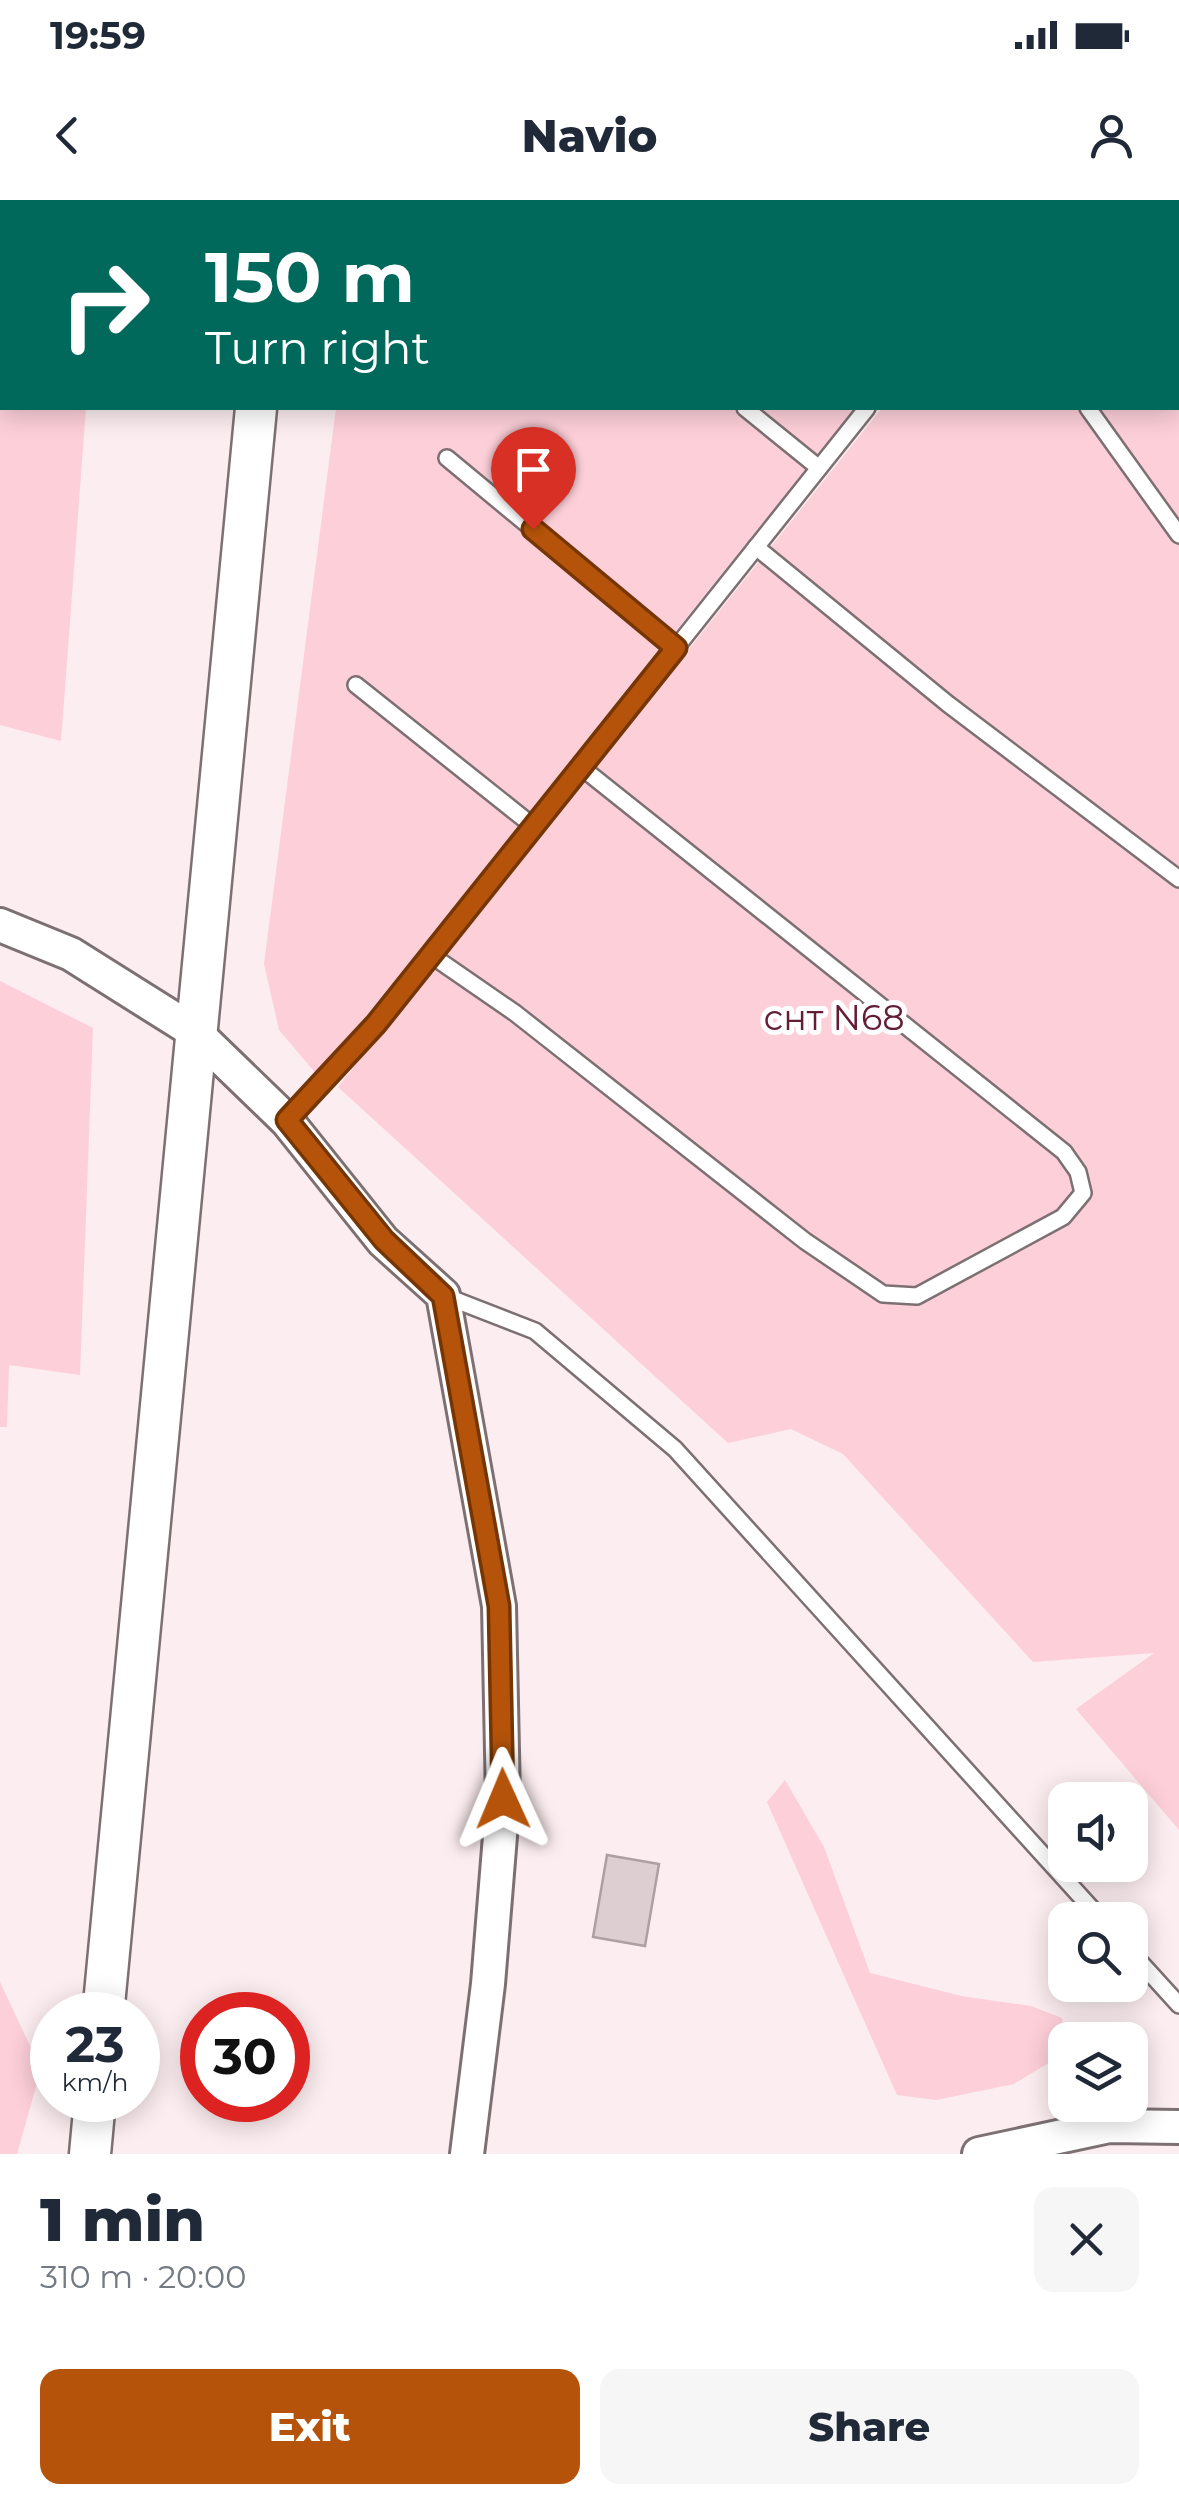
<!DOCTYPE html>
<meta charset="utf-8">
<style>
body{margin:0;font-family:Montserrat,sans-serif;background:#f6f6f7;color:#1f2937;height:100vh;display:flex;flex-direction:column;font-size:38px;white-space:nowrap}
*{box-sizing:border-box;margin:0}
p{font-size:32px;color:#747a83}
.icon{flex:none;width:55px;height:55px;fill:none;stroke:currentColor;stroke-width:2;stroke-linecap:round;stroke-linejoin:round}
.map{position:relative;height:1954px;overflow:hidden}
.drawer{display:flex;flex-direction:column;background:#fff;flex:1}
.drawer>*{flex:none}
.guide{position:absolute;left:0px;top:0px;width:1180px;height:210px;box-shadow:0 5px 25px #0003;background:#00695c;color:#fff;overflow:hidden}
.controls{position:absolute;left:1048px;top:1582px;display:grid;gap:20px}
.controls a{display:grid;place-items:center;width:100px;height:100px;border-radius:20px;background:#fff;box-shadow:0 5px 25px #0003;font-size:50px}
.speed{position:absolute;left:30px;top:1792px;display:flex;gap:20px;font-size:50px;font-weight:700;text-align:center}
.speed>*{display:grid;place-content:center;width:130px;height:130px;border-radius:50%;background:#fff;box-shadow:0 5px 25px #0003;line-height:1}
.speed small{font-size:25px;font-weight:400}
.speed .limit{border:15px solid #d22;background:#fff;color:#111}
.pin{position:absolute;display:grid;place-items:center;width:85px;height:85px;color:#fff;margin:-102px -42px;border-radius:50% 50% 50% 0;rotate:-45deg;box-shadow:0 0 10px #0007}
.pin .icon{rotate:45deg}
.me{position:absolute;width:110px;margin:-55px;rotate:359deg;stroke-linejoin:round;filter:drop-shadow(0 0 8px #0008)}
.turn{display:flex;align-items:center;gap:35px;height:210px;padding:0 40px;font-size:45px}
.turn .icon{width:130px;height:130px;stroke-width:2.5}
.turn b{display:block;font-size:70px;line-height:85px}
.round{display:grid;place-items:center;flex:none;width:105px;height:105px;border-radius:20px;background:#f6f6f7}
.summary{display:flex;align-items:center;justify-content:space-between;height:170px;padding:0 40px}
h1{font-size:60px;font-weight:800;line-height:75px}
.action{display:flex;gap:20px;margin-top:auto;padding:20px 40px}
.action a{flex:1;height:115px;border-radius:20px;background:#b45309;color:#fff;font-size:40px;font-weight:800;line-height:115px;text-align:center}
.action a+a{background:#f6f6f7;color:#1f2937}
.status{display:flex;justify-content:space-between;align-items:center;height:70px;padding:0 50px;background:#fff;direction:ltr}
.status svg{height:28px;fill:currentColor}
header{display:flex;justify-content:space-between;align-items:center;height:130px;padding:0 40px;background:#fff;font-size:45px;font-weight:800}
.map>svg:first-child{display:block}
.green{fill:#fdcfd9}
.building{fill:#dcced1;stroke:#ad9fa2;stroke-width:2.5}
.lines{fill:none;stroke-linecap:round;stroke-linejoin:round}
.service-casing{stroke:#7d7073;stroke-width:20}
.minor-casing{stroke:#7d7073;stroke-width:38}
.tertiary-casing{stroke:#7d7073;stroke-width:45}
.service{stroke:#fff;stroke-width:15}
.minor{stroke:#fff;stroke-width:32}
.tertiary{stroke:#fff;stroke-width:40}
.route-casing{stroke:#753606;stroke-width:25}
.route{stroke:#b45309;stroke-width:18}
.labels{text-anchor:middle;stroke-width:10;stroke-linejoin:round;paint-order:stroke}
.park-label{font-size:35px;fill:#641d36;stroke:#fff}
</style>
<div class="status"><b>19:59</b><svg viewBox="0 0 49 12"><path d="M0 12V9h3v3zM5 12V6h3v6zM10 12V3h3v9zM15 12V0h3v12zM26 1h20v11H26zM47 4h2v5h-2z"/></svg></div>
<header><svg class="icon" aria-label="back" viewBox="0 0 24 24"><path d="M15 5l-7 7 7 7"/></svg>Navio<svg class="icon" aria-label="person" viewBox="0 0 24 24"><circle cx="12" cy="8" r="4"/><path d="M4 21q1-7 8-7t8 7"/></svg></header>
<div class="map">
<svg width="1179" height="1954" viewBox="0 0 1179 1954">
<rect width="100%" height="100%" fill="#fcedf0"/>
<!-- green -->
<g class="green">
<path d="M0 0H101L2 2V208H86L61 541 0 525Z"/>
<path d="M362 0H1022L362 2Z"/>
<path d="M1049 0H1179V1630L1076 1509 1154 1453 1033 1462 843 1254 791 1229 728 1243 338 887 882 208H1178V2H1047Z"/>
<path d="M336 208H855L318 876 279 830 264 764Z"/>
<path d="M0 781 93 828 80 1175 9 1165 7 1227H0Z"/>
<path d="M785 1580 824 1647 870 1773 961 1796 1031 1806 1062 1818 1065 1853 1014 1884 936 1900 897 1895 767 1602Z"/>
<path d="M0 1782 41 1869 17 1954H0Z"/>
</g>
<!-- building -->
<path class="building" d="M607 1655 659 1664 645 1746 593 1737Z"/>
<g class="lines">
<!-- service casing -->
<g class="service-casing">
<g id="service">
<path d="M484 0 487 2"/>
<path d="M864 0 866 2"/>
<path d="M1032 2 1034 0"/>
<path d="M745 208 819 268"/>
<path d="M1088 208 1179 335"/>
<path d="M447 258 676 448"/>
<path d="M756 347 948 504 1179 679"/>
<path d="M356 485 533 626"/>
<path d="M431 755 515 813 805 1041 883 1094 917 1096 1063 1017 1083 993 1078 972 1064 952 581 567"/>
<path d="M287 921 376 824 867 208"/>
<path d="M445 1096 535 1131 675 1249 1102 1720"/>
<path d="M1130 1751 1179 1805"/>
</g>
</g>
<!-- minor casing -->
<g class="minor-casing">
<g id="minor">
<path d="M0 725 71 754 195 832 287 921 383 1041 443 1095 499 1406 503 1599 488 1784 467 1954"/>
<path d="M979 1954 1109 1926 1179 1927"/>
</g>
</g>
<!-- tertiary casing -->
<g class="tertiary-casing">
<g id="tertiary">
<path d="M277 2V0"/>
<path d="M103 1815 256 208"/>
<path d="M90 1954 95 1900"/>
</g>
</g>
<!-- service -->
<use href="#service" class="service"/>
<!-- minor -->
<use href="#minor" class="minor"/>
<!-- tertiary -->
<use href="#tertiary" class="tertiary"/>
</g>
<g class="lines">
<!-- route casing -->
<g class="route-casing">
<path id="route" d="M503 1599 499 1406 443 1096 384 1040 287 920 376 824 676 448 533 329"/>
</g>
<!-- route -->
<use href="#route" class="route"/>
</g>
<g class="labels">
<!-- park labels -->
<g class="park-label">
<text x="834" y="830">снт N68</text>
</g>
</g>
</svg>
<div class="controls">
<a><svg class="icon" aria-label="sound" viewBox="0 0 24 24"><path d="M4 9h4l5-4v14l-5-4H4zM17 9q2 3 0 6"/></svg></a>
<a><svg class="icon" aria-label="search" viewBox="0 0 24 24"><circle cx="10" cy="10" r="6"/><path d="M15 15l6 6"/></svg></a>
<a><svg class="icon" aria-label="layers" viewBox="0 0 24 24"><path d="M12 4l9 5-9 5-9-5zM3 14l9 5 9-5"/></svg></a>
</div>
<div class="speed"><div>23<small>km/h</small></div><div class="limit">30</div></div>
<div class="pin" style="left:533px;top:329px;background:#d93025"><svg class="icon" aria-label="arrive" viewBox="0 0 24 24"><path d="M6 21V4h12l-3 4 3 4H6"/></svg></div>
<svg class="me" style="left:503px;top:1599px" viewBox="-20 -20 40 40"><path d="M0-17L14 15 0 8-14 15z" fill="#b45309" stroke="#fff" stroke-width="4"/></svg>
<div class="guide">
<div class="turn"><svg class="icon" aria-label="right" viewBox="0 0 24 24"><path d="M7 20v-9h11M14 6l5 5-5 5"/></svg><div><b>150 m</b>Turn right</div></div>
</div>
</div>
<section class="drawer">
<div class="summary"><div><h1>1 min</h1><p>310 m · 20:00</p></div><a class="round"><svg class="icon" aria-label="close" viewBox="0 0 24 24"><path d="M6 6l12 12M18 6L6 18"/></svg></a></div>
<div class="action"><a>Exit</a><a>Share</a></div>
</section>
